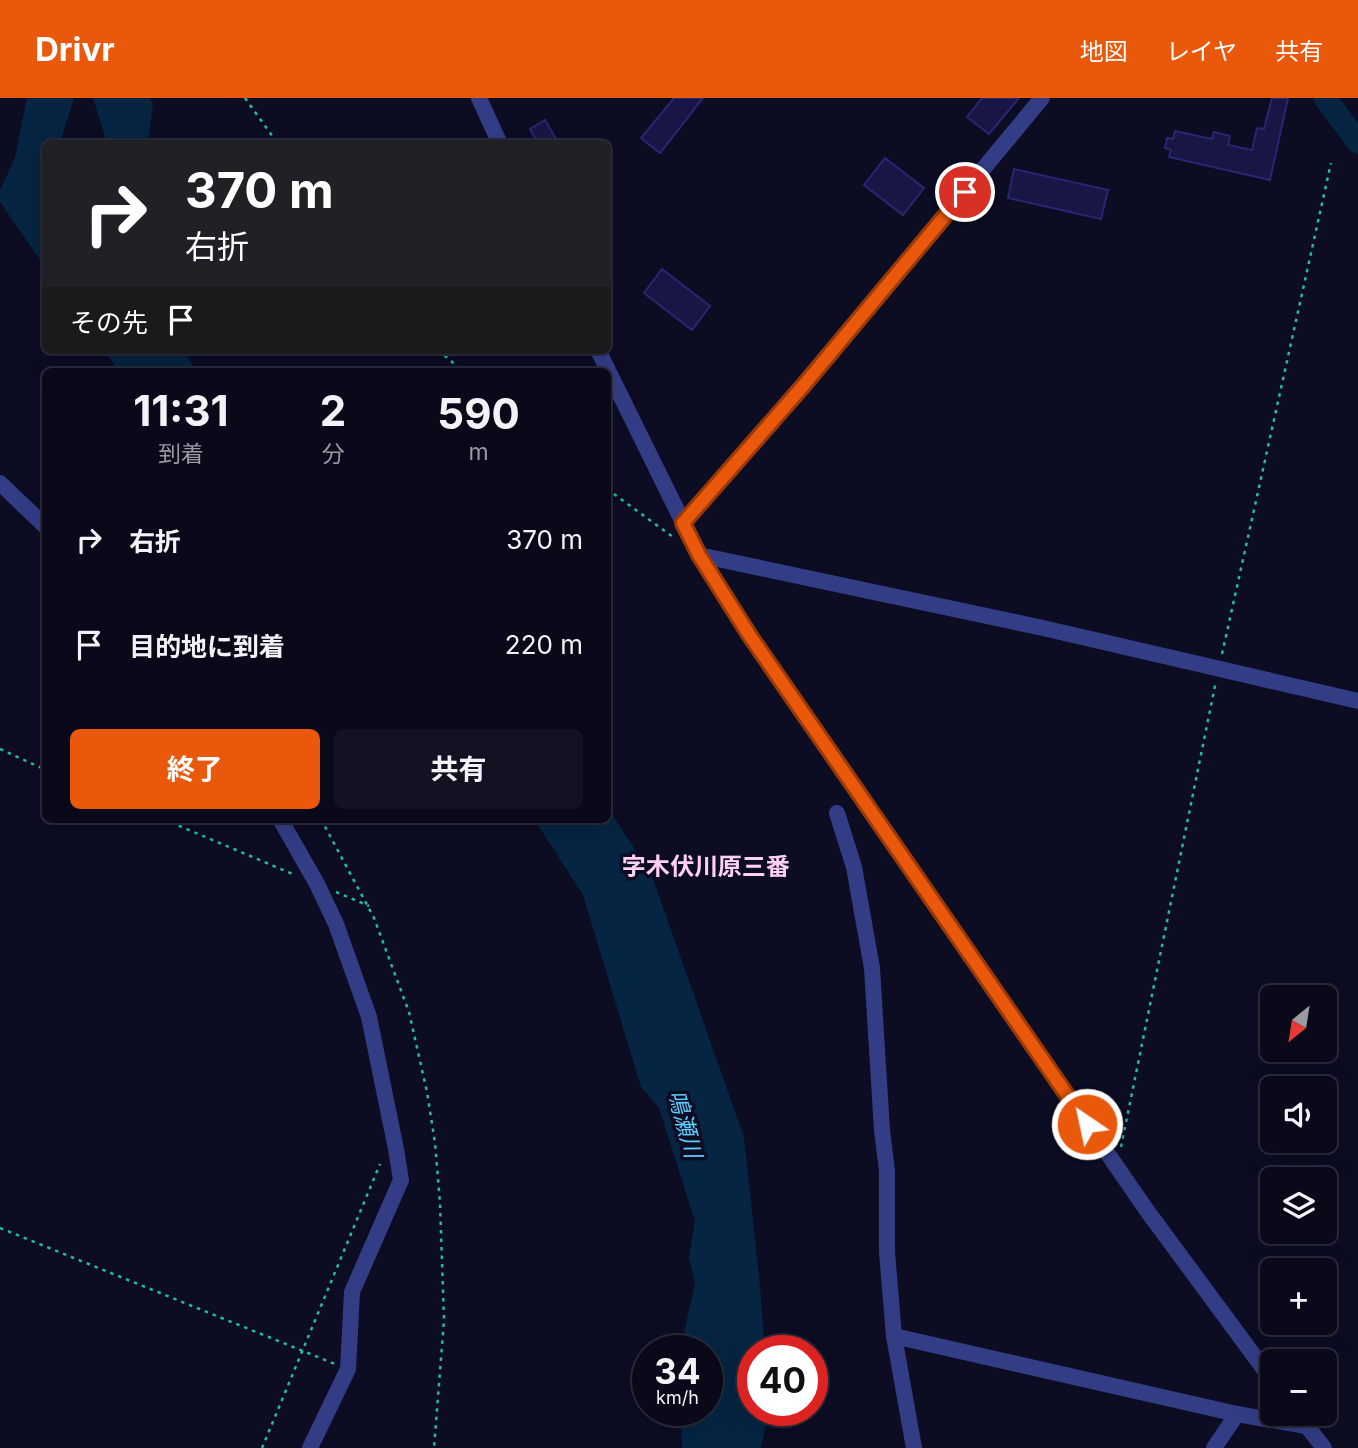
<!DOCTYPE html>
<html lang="ja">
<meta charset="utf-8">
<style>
body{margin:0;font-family:Inter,"Noto Sans JP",sans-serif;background:#121223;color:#f1f3f6;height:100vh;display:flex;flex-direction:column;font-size:26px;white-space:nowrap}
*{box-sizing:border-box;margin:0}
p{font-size:23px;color:#999aa2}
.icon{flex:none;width:38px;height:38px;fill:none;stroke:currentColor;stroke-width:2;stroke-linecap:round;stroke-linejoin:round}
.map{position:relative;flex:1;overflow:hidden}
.sheet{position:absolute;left:42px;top:270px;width:569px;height:455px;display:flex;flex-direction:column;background:#09091a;border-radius:10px;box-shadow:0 7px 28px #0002,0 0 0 2px #292a39}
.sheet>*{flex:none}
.banner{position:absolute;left:42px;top:42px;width:569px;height:214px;border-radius:10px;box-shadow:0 7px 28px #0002,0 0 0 2px #292a39;background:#202124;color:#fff;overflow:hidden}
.needle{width:46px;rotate:210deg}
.tools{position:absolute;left:1260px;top:887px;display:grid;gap:14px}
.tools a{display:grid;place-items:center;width:77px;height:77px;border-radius:10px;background:#09091a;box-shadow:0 7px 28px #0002,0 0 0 2px #292a39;font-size:35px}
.speed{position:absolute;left:632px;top:1237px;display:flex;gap:14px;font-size:35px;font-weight:700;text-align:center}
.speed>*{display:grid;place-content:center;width:91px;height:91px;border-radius:50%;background:#09091a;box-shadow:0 7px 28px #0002,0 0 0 2px #292a39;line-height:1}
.speed small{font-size:18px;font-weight:400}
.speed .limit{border:10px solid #d22;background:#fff;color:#111}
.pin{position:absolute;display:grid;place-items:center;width:60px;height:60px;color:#fff;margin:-30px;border:4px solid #fff;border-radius:50%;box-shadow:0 2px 7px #0007}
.me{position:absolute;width:77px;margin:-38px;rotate:326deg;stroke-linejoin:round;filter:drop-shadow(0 0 5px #0008)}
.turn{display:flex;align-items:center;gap:24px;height:147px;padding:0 28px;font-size:32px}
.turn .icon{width:91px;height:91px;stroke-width:2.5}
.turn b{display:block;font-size:49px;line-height:60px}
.then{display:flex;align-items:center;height:66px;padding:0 28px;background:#0003;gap:14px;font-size:26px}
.eta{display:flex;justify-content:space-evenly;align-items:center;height:119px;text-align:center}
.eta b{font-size:42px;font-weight:700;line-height:49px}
.button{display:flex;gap:14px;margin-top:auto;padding:14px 28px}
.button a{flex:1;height:80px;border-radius:10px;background:#ea580c;color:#fff;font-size:28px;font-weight:700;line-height:80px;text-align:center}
.button a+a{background:#121223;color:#f1f3f6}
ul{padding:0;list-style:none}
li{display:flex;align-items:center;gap:21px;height:105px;padding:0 28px}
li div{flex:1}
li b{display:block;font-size:26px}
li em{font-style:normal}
header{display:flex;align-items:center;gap:42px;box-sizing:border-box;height:98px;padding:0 35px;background:#ea580c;color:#fff}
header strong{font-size:33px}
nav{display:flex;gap:38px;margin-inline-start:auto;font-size:24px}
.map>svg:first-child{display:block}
.water{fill:#052542}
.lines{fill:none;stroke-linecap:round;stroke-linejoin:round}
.river{stroke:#052542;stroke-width:23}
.building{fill:#181645;stroke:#292673;stroke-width:2}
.path{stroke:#24bc9a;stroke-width:2.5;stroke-dasharray:3.5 5;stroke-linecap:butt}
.minor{stroke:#333d86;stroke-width:16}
.route-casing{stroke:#983908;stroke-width:18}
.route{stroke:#ea580c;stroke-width:12}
.labels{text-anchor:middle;stroke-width:7;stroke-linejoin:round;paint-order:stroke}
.water-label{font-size:23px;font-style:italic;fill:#5bceff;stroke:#0c0c23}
.quarter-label{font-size:24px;font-weight:bold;fill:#ffcff5;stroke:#0c0c23}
</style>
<header>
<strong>Drivr</strong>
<nav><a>地図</a><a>レイヤ</a><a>共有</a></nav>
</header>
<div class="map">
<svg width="1358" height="1350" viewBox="0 0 1358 1350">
<rect width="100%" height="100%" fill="#0c0c23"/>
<!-- water -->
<g class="water">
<path d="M27 0H74L60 45 46 46 45 169 0 104V92L15 60Z"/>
<path d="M93 0H150L153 6 148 45H107Z"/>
<path d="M104 252H183L196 273H119Z"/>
<path d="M607 708 652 778 744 1039 760 1188 765 1253H752V1312L769 1313 761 1350H682L681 1313 707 1312V1253H680L695 1185 689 1159 695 1123 659 1010 641 989 583 797 534 721H607Z"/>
</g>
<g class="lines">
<!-- river -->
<path class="river" d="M1325 0 1358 44"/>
</g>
<!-- building -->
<g class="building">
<path d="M674 0H703L660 55 641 40Z"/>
<path d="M982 0H1019L989 36 967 19Z"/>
<path d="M1272 0H1288L1270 82 1169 59 1171 52 1165 50 1167 40 1173 41 1175 33 1212 41 1214 34 1230 38 1228 47 1252 52 1257 30 1264 31Z"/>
<path d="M545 22 559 46H538L530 31Z"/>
<path d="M885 60 924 90 903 117 864 87Z"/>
<path d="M1014 71 1108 92 1101 121 1008 100Z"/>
<path d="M662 171 710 208 692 232 644 195Z"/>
</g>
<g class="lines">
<!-- path -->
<g class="path">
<path d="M245 0 278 46"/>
<path d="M438 252 463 273"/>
<path d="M607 391 673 439"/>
<path d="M1222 556 1331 65"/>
<path d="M0 651 46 672"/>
<path d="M163 721 295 777"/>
<path d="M321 721 374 820 409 914 427 994 435 1045 440 1105 444 1222 434 1350"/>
<path d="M336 794 369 808"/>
<path d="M1121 1049 1216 583"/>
<path d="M0 1130 335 1266"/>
<path d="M262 1350 380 1066"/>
</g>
<!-- minor -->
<g class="minor">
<path d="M479 0 500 46"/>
<path d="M598 252 699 457 750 538 1148 1114 1272 1282"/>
<path d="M0 385 46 429"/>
<path d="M683 425 803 288 1042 0"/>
<path d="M699 457 1043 530 1358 603"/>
<path d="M837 715 854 769 872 870 882 1032 887 1073V1154L894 1238 914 1350"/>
<path d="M280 721 317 786 336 826 369 919 396 1051 401 1082 352 1194 348 1271 310 1350"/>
<path d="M894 1238 1237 1316 1306 1328"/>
<path d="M1302 1322 1324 1350"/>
<path d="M1214 1350 1237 1316"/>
</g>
</g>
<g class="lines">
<!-- route casing -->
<g class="route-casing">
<path id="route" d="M965 94 803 288 683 425 699 457 750 538 1087 1026"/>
</g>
<!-- route -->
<use href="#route" class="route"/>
</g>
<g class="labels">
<!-- water labels -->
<g class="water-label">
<text transform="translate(685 1026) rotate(75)" y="8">鳴瀬川</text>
</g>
<!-- quarter labels -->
<g class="quarter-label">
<text x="706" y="777">字木伏川原三番</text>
</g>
</g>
</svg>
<div class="tools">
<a><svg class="needle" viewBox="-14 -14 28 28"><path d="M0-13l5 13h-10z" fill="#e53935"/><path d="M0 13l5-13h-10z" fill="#999aa2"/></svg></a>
<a><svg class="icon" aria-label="sound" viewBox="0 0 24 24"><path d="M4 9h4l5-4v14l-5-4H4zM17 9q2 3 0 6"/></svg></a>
<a><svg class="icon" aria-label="layers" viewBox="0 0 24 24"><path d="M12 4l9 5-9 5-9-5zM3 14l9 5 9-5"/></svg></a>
<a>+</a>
<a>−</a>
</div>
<div class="speed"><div>34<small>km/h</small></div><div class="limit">40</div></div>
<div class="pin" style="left:965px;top:94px;background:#d93025"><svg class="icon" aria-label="arrive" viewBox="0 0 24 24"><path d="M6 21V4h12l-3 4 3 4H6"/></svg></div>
<svg class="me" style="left:1087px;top:1026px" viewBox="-20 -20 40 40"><circle r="17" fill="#ea580c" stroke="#fff" stroke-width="3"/><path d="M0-11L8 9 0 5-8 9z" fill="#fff"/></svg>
<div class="banner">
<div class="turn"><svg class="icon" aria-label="right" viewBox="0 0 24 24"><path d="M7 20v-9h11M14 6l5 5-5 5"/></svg><div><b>370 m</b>右折</div></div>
<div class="then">その先<svg class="icon" aria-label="arrive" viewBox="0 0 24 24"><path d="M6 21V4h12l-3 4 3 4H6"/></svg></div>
</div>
<section class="sheet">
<div class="eta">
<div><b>11:31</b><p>到着</p></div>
<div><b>2</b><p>分</p></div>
<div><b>590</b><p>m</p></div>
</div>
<ul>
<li><svg class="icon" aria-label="right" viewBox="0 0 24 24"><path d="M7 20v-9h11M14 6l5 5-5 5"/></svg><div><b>右折</b></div><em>370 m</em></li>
<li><svg class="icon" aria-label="arrive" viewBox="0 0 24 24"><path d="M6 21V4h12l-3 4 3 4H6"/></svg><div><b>目的地に到着</b></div><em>220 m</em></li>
</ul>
<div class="button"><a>終了</a><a>共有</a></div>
</section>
</div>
